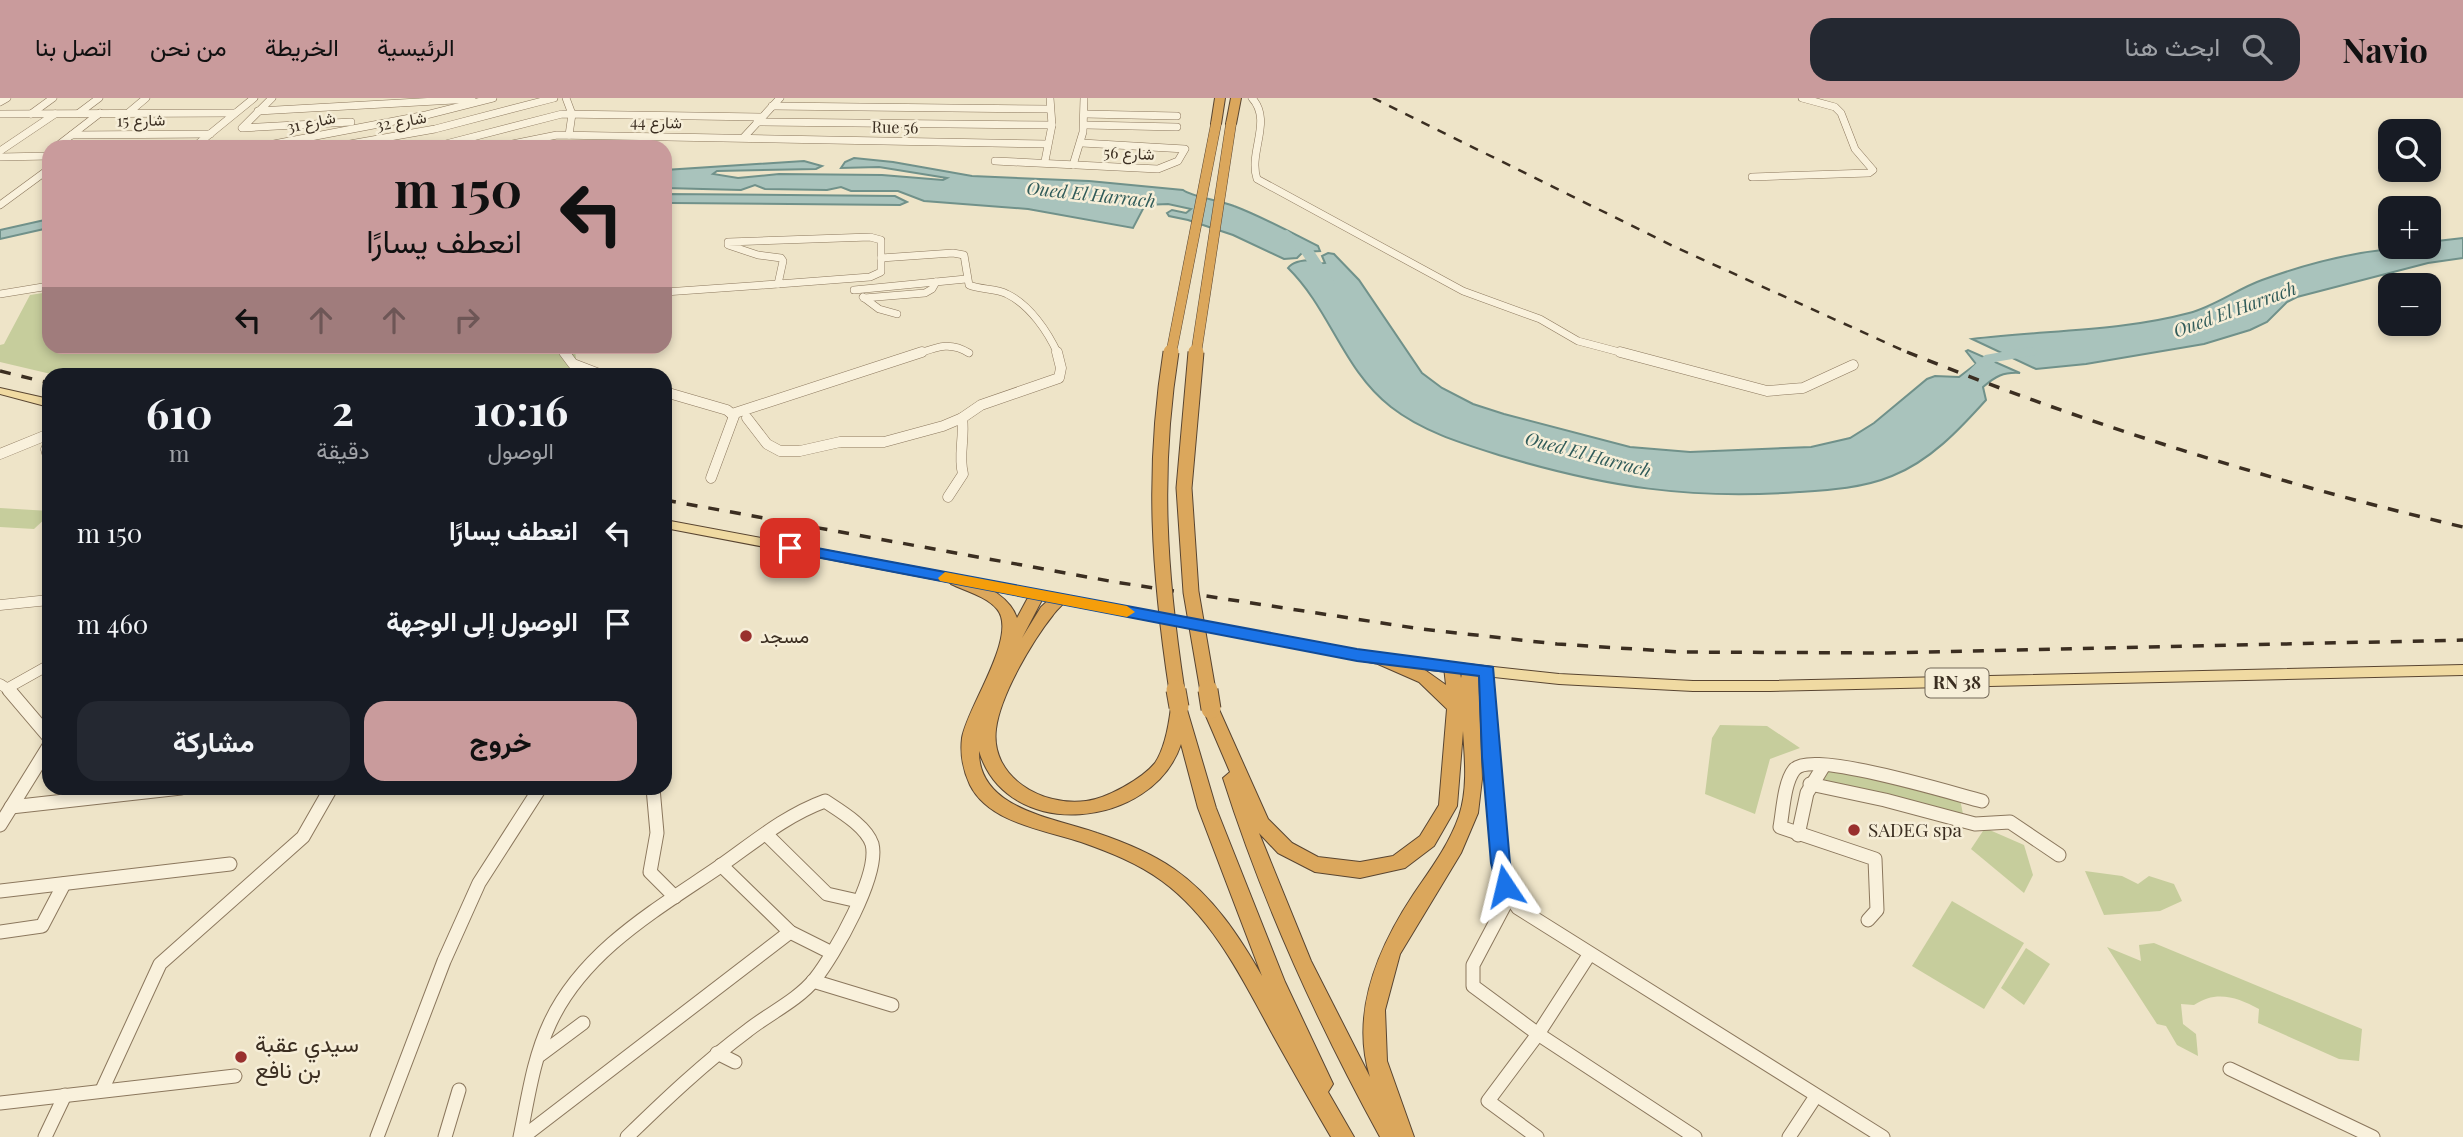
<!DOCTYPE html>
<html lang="ar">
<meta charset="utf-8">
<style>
body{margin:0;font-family:"Playfair Display",Vazirmatn,serif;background:#242831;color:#f1f3f6;direction:rtl;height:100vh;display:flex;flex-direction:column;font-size:26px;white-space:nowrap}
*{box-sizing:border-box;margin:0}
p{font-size:23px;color:#9ea1a6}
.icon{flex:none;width:38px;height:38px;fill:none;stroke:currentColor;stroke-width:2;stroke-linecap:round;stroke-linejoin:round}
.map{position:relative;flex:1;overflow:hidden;direction:ltr}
.drawer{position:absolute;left:42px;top:270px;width:630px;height:427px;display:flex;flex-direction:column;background:#171b24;border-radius:21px;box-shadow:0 4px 10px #0003;direction:rtl}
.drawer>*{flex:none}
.top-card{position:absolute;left:42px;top:42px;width:630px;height:214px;border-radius:21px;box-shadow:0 4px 10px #0003;direction:rtl;background:#c99b9c;color:#111;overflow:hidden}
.controls{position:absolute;left:2378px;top:21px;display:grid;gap:14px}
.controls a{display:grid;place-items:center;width:63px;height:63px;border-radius:14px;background:#171b24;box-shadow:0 4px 10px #0003;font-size:35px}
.pin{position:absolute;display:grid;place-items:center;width:60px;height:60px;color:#fff;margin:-30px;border-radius:14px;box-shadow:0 4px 10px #0006}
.me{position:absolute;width:77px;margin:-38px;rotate:350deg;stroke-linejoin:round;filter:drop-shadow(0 0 5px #0008)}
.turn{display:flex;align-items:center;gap:24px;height:147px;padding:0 35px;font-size:32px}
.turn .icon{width:91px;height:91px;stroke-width:2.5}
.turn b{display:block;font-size:49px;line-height:60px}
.lanes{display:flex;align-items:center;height:66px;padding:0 35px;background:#0003;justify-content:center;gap:35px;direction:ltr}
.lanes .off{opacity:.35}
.eta{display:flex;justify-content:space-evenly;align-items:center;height:119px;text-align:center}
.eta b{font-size:42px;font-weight:700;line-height:49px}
.cta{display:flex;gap:14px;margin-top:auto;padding:14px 35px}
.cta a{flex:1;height:80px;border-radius:21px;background:#c99b9c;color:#111;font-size:28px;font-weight:700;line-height:80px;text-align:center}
.cta a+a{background:#242831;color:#f1f3f6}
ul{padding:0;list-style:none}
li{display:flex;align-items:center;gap:21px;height:91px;padding:0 35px}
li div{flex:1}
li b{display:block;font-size:26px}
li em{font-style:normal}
header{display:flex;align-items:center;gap:42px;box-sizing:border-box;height:98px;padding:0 35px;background:#c99b9c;color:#111}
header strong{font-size:33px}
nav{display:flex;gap:38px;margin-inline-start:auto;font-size:24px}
.search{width:490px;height:63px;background:#242831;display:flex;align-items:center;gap:18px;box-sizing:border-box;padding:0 24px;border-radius:21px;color:#9ea1a6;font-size:26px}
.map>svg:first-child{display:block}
.green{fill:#c6cd9c}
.water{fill:#a9c3bc;stroke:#70918a;stroke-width:2}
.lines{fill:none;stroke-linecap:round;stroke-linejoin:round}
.river{fill:#a9c3bc;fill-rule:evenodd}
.minor-far2-casing{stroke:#8b775d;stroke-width:8}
.minor-far1-casing{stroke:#8b775d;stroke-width:11}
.minor-casing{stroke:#8b775d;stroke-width:15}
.major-casing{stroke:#594531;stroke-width:2}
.highway-casing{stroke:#594531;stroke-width:2}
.minor-far2{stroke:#f9f1dc;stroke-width:7}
.minor-far1{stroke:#f9f1dc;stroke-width:10}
.minor{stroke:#f9f1dc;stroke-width:13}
.major{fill:#f0daa2;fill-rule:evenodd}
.highway{fill:#dba75c;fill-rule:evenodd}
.rail-far1{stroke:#3b2e21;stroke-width:2.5;stroke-dasharray:9 9;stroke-linecap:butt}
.rail{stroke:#3b2e21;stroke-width:3.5;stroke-dasharray:11 11;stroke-linecap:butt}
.highway-bridge-far2-casing{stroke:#594531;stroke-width:11;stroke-linecap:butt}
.highway-bridge-far1-casing{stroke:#594531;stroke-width:17;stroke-linecap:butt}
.highway-bridge-casing{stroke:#594531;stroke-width:21;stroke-linecap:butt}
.highway-bridge-far2{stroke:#dba75c;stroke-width:10}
.highway-bridge-far1{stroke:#dba75c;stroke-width:15}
.highway-bridge{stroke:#dba75c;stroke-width:19}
.route{fill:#1a73e8;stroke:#114b97;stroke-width:2}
.slow{fill:#f59e0b}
.poi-dot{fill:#99302e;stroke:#f6eed8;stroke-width:2.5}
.labels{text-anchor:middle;stroke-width:5;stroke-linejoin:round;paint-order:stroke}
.far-street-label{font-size:16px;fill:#3b2e21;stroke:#f6eed8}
.far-water-label{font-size:18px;font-style:italic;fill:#305b59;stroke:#f6eed8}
.shield{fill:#f6eed8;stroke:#736858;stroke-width:2}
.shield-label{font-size:18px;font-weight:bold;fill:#3b2e21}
.poi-label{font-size:19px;fill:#3b2e21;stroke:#f6eed8;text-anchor:start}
.near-poi-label{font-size:23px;fill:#3b2e21;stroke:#f6eed8;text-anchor:start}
</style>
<header>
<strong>Navio</strong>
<div class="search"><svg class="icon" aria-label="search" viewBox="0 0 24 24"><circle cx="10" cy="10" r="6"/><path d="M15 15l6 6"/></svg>ابحث هنا</div>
<nav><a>الرئيسية</a><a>الخريطة</a><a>من نحن</a><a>اتصل بنا</a></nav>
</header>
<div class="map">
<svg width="2463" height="1039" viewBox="0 0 2463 1039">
<rect width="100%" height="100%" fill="#eee4c8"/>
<!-- green -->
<g class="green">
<path d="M49 194V248H569L575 252 576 261 587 271 600 276H51L0 264V247L4 246 30 197Z"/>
<path d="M0 410 49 413V417L34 431 0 429Z"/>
<path d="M1720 627 1767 628 1800 650 1770 661 1755 716 1705 696 1712 640Z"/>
<path d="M1818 666 1959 696 1966 731 1814 684Z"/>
<path d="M1985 730 2024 747 2033 777 2024 795 1971 751Z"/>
<path d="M2085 773 2122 778 2138 786 2149 778 2174 786 2182 803 2160 813 2104 817Z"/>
<path d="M1952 803 2024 845 1984 911 1912 868Z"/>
<path d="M2154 845 2362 931 2359 963 2339 961 2258 925 2259 911C2237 899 2216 892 2194 907L2181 906 2183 926 2196 936 2198 958 2177 947 2166 928 2157 926 2107 849 2141 863 2139 847Z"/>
<path d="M2026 850 2050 866 2024 907 2001 890Z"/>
</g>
<!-- water -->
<g class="water">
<path d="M854 60 893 64 972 78 1089 83 1183 92C1192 99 1220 102 1234 108 1263 119 1290 134 1318 148L1320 153 1303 154 1297 160 1284 161 1233 137 1188 122 1169 118 1167 115 1172 112 1186 115 1191 111 1168 106 1145 107 1133 130 1028 111 924 103 898 93H851L841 89 827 92 765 91 755 87 741 92 665 90V72L804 63 822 68 816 71 717 73 713 76 738 80 779 76 882 77 943 82 947 80 879 69 841 70 845 64Z"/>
<path d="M665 96 895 98 907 104 900 107 672 105H665Z"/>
<path d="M49 121V128L44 131 0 141V132Z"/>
<path d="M2463 140V160L2428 165 2297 199 2287 204 2267 224 2250 232 2204 246 2086 266 2036 271 1972 241C2044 232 2118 234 2189 215 2215 208 2237 191 2262 182 2314 163 2374 149 2429 149V144Z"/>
<path d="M1328 155 1334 156 1359 182 1422 275 1442 290 1473 306 1504 316 1630 349 1690 354 1811 349 1850 340 1874 325 1927 281 1935 278 1959 279 1976 266 1966 253 1968 252 2020 275C2003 274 1996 278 1983 289L1986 302C1959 332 1930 363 1892 378 1863 390 1830 392 1799 394 1690 402 1606 389 1502 358 1464 346 1423 334 1391 309 1343 272 1330 211 1288 170 1293 163 1305 162 1313 162L1316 166 1325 165 1322 158Z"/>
</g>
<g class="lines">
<!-- river -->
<g class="river">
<path d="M1287 132 1312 150 1335 185 1333 188H1323L1302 156 1282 139V133Z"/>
<path d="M2030 249 2035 251 2038 254 2035 257 1995 264 1976 282 1970 284 1962 279 1985 257Z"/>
</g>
<!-- minor-far2 casing -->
<g class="minor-far2-casing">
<g id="minor-far2">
<path d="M272 0 242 30 351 24"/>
<path d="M566 0 572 16 569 37"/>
<path d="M1252 0C1273 23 1248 54 1257 81L1463 193 1540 221 1578 243 1627 256"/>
<path d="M0 4 7 0"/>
<path d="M772 8 1049 11"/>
<path d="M258 13 472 1"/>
<path d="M79 15 99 0"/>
<path d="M0 16 234 15"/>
<path d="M31 16 53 0"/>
<path d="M127 16 146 0"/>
<path d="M1085 16 1177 18"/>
<path d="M757 24 1052 27"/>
<path d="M1086 27 1177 29"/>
<path d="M72 37 210 36"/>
<path d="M744 39 780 0"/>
<path d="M56 49 100 15"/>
<path d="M194 49 254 0"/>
<path d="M258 49 426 17 493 0"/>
<path d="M333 49 435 31 554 0"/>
<path d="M434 49 562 16 761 19"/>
<path d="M497 49 557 37 1047 46"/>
<path d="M0 53 55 16"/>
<path d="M0 59 49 58"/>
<path d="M995 63 1158 71 1178 63 1185 51 1082 45"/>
<path d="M1045 63 1052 27 1050 0"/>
<path d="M1073 67 1083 34 1084 0"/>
<path d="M1752 79 1869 75 1873 72 1855 51 1841 15 1835 9 1802 0"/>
<path d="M0 107 49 71"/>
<path d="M870 139 881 142V174L870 179 778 186 783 163 781 160 758 157 728 147V144Z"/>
<path d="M881 160 953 155 964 157 969 187C981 192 996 190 1007 196 1030 207 1048 234 1058 256"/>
<path d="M854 192 966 181"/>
<path d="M665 194 778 186"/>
<path d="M0 196 49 188"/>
<path d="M863 199 879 211 897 216"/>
<path d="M864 200 925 195 932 191 936 184"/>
<path d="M559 248 565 256"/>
<path d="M917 256C937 249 950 243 969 255"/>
</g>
</g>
<!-- minor-far1 casing -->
<g class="minor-far1-casing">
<g id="minor-far1">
<path d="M564 254 573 266 599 276"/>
<path d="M1620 254 1767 293 1803 290 1853 267"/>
<path d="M665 294 727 312 734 318 711 380"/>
<path d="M732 316 922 254"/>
<path d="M747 320 767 346 780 353H800L840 344H884L943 328 962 320 981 307 1059 280 1061 270 1057 254"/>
<path d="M49 346 46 351 49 362"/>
<path d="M0 356 49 336"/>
<path d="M948 399 963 376C958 357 965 340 962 320"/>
<path d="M0 507 49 502"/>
<path d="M1487 573 1488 593"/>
<path d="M0 586 11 593"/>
<path d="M8 590 49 567"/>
</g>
</g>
<!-- minor casing -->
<g class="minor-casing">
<g id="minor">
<path d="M9 592 49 639"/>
<path d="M1488 592C1490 640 1490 776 1518 810L1883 1039"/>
<path d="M1810 686 1885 702 1975 726 2010 724 2059 757"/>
<path d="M653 690 657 735 650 774 675 799"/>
<path d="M11 709 181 690"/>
<path d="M0 727 49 648"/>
<path d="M766 736 827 796 858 803"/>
<path d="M1798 737 1807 695 1823 669"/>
<path d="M721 767 790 834 832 855"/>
<path d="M0 793 230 766"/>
<path d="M1509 799 1473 867V888L1538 936 1695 1039"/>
<path d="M1868 822 1877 812 1875 761 1780 729C1783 713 1784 685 1794 672 1810 651 1954 696 1982 703"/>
<path d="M0 834 42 828 64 786"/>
<path d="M813 883 892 907"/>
<path d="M717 955 735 964"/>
<path d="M540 957 583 925"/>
<path d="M2230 971 2373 1039"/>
<path d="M102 992 160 866 303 739 331 690"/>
<path d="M0 1005 235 978"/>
<path d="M45 1039 65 997"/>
<path d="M377 1039 444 863 479 785 540 690"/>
<path d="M445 1039 459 992"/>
<path d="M520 1039C528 1001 533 961 550 925 583 854 654 813 716 771 752 746 784 718 825 703 840 713 866 728 872 746 880 777 834 857 815 881 797 903 768 916 747 933 704 965 665 1002 627 1039"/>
<path d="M523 1039 790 834"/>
<path d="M1537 1039 1488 1003 1538 936 1589 857"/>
<path d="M1789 1039 1816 998"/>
</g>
</g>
<!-- major casing -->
<g class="major-casing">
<g id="major">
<path d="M0 290 49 301V309L0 296Z"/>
<path d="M665 422 1384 557 1559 576 1693 583H1770L2463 567V577L1770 593H1693L1559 586 1384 567 665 430Z"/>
</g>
</g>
<!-- highway casing -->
<g class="highway-casing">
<g id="highway">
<path d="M1215 0H1225L1221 26 1216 29 1211 26Z"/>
<path d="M1231 0H1241L1236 26 1231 29 1226 26Z"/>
<path d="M956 477C979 484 1009 496 1017 520L1031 494H1041L1044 498 1022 540 1041 509 1054 497H1064L1067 501C1063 507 1057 511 1053 517 1032 543 1000 598 996 631 990 679 1042 709 1086 703 1106 701 1142 681 1155 665 1165 650 1169 626 1171 609L1173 605H1185L1216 710 1285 884 1333 986 1328 994 1354 1039H1331C1311 1005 1292 971 1273 937 1243 882 1214 821 1162 783 1138 765 1109 754 1081 744 1045 732 989 725 970 687 963 672 960 657 962 640 967 609 1019 537 997 511 986 498 965 493 951 486L948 482 951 478ZM1181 646 1198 710 1262 878C1239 838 1213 798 1174 771 1151 755 1124 744 1097 735 1056 720 978 712 979 653 1007 746 1153 731 1181 646Z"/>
<path d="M1384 556 1422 570 1446 587 1444 569 1446 565H1458L1461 580 1464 567H1476L1478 571 1482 681 1478 715 1461 755 1400 856 1385 912 1387 963 1414 1039H1380C1317 924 1263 806 1223 680L1230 674 1203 611 1205 607H1217L1268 721 1292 745 1318 759 1360 764 1393 758 1420 738 1439 707 1447 611 1419 584 1378 566 1376 562ZM1463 633C1465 661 1468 691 1459 718 1449 747 1430 772 1413 797 1378 850 1350 915 1370 979L1311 863 1259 735 1278 755 1315 774 1360 780 1405 770 1434 748 1457 708Z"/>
</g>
</g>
<!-- minor-far2 -->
<use href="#minor-far2" class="minor-far2"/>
<!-- minor-far1 -->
<use href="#minor-far1" class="minor-far1"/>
<!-- minor -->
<use href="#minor" class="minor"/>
<!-- major -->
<use href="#major" class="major"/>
<!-- highway -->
<use href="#highway" class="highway"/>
<!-- rail-far1 -->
<path class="rail-far1" d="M1373 0 1675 149 1911 256"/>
<!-- rail -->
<g class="rail">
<path d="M1907 254C2088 327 2273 384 2463 429"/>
<path d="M0 273 49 285"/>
<path d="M665 402 1115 484 1421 531 1557 546 1681 554 1887 555 2463 542"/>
</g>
<!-- highway-bridge-far2 casing -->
<g class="highway-bridge-far2-casing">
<g id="highway-bridge-far2">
<path d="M1171 256 1216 26"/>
<path d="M1196 256 1231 26"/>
</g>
</g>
<!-- highway-bridge-far1 casing -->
<g class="highway-bridge-far1-casing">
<g id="highway-bridge-far1">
<path d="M1171 254C1152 373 1159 475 1177 593"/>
<path d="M1196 254 1184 390 1191 494 1208 593"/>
</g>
</g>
<!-- highway-bridge casing -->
<g class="highway-bridge-casing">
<g id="highway-bridge">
<path d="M1176 592 1179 609"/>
<path d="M1208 592 1211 611"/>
</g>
</g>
<!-- highway-bridge-far2 -->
<use href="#highway-bridge-far2" class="highway-bridge-far2"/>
<!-- highway-bridge-far1 -->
<use href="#highway-bridge-far1" class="highway-bridge-far1"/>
<!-- highway-bridge -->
<use href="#highway-bridge" class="highway-bridge"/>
</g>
<!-- route -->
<path class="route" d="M790 445 1357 551 1493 569 1510 765 1515 788 1512 794 1505 796 1498 794 1491 765 1482 659 1479 578 1357 563 785 453 783 450Z"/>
<!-- slow -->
<path class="slow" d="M945 474 1127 508 1135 514 1127 519 940 483 938 480Z"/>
<!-- markers -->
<g class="poi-dot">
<circle cx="746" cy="538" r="7"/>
<circle cx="1854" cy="732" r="7"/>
<circle cx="241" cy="959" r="7"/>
</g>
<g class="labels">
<!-- far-street labels -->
<g class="far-street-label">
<text transform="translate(141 22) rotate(-1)" y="6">شارع 15</text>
<text transform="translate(401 23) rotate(-10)" y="6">شارع 32</text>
<text transform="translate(311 24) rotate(-12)" y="6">شارع 31</text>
<text transform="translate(656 24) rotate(1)" y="6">شارع 44</text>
<text transform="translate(895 29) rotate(1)" y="6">Rue 56</text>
<text transform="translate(1129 55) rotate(2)" y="6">شارع 56</text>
</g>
<!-- far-water labels -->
<g class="far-water-label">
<text transform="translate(1091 97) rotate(6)" y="6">Oued El Harrach</text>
<text transform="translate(2235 212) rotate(-20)" y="6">Oued El Harrach</text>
<text transform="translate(1588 357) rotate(15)" y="6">Oued El Harrach</text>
</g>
<!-- shield labels -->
<rect class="shield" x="1925.5" y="570.5" width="63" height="29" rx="5"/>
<g class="shield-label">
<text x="1957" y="591">RN 38</text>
</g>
<!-- poi labels -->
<g class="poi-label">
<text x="760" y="545">مسجد</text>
<text x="1868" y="739">SADEG spa</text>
</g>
<!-- near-poi labels -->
<g class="near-poi-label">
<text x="255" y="954">سيدي عقبة<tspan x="255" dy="26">بن نافع</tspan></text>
</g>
</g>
</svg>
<div class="controls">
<a><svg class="icon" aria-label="search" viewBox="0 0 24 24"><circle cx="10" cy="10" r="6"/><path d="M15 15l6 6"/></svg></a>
<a>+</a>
<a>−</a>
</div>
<div class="pin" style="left:790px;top:450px;background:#d93025"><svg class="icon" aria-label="arrive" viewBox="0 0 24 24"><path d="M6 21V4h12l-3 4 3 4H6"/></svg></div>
<svg class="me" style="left:1505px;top:788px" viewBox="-20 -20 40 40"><path d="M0-17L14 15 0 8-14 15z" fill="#1a73e8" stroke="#fff" stroke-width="4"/></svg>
<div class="top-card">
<div class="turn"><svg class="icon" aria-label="left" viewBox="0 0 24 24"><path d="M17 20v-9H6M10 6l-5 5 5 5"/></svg><div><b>150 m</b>انعطف يسارًا</div></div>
<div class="lanes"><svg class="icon" aria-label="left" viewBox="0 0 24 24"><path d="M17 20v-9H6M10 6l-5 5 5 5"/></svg><svg class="icon off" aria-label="ahead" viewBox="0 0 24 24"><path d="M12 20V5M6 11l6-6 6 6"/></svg><svg class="icon off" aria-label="ahead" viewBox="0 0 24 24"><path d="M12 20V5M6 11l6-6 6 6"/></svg><svg class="icon off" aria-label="right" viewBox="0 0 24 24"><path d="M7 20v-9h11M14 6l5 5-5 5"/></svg></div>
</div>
<section class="drawer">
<div class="eta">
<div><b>10:16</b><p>الوصول</p></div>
<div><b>2</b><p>دقيقة</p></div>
<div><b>610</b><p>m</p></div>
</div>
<ul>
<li><svg class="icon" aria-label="left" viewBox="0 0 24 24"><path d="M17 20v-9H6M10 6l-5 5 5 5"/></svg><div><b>انعطف يسارًا</b></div><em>150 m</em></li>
<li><svg class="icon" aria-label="arrive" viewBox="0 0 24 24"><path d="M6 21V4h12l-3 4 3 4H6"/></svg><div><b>الوصول إلى الوجهة</b></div><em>460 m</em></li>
</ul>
<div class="cta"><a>خروج</a><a>مشاركة</a></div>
</section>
</div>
